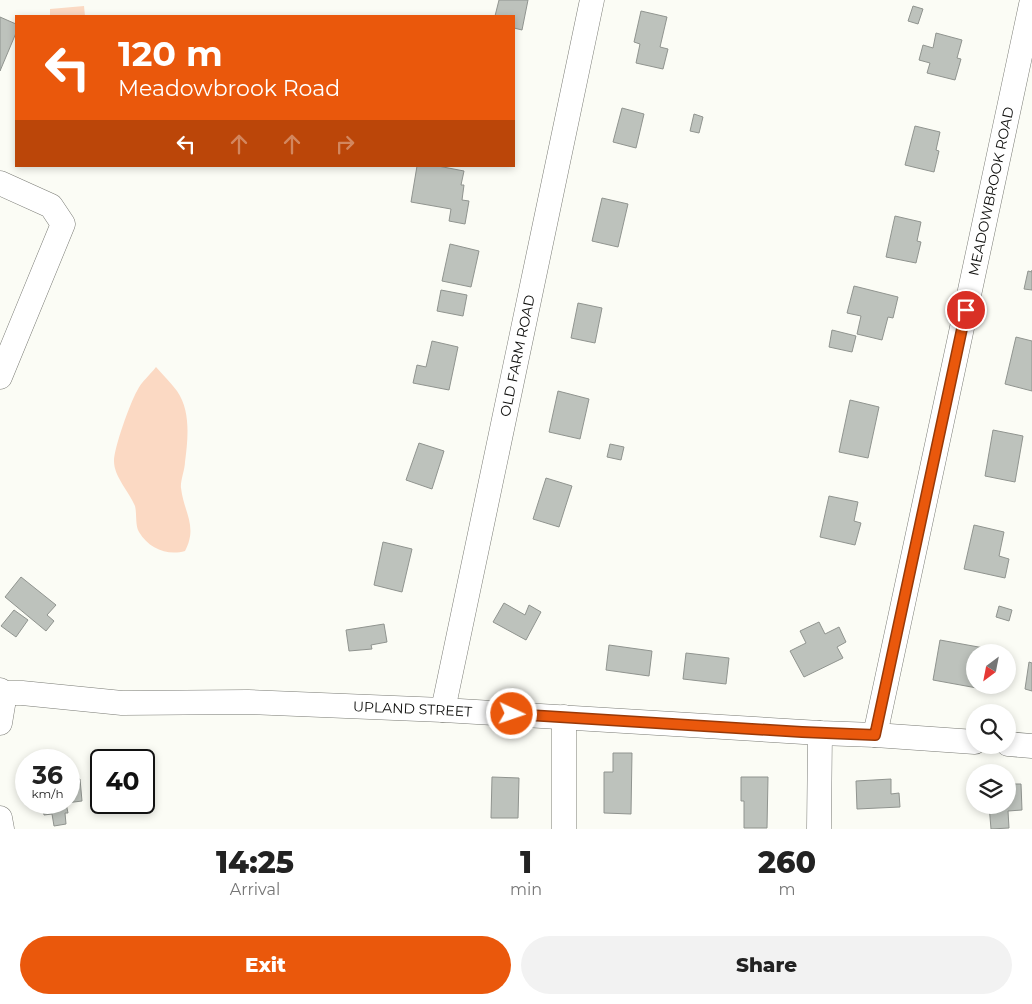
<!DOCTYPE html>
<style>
body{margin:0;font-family:Montserrat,sans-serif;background:#f2f2f2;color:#222;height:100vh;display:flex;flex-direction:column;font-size:19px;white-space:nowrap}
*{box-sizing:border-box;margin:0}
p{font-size:16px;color:#767676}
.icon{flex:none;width:28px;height:28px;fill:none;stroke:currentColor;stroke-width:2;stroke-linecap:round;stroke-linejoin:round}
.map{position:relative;height:829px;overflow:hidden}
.panel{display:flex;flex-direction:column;background:#fff;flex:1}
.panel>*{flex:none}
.top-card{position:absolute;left:15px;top:15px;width:500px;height:152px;border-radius:0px;box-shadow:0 2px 8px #0003;background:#ea580c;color:#fff;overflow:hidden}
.needle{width:32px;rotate:212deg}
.fabs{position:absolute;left:966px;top:644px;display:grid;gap:10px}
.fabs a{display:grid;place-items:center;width:50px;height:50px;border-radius:50%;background:#fff;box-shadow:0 2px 8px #0003;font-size:25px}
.speed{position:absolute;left:15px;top:749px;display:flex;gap:10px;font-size:25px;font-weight:700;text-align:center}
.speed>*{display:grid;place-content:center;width:65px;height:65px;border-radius:50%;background:#fff;box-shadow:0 2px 8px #0003;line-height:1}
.speed small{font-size:12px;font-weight:400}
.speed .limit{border:2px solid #111;border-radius:8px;background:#fff;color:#111}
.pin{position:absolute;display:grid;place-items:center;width:42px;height:42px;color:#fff;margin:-21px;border:2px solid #fff;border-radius:50%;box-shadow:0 1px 5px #0007}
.me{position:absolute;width:55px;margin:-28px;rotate:93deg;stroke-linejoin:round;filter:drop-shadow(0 0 4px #0008)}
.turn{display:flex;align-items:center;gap:18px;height:105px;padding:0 20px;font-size:22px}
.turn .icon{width:65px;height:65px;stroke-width:2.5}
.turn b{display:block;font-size:35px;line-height:42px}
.lanes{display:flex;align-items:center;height:48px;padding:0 20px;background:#0003;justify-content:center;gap:25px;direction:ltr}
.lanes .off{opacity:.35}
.eta{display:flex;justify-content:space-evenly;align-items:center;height:85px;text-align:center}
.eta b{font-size:30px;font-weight:800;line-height:35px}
.action{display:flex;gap:10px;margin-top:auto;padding:10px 20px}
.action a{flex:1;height:58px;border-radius:30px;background:#ea580c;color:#fff;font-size:20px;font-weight:800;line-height:58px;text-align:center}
.action a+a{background:#f2f2f2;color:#222}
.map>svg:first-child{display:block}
.green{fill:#fbd9c3}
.building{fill:#bdc2bc;stroke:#90948f}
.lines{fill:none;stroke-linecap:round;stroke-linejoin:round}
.minor-casing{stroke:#7a7b75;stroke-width:25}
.minor{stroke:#fff;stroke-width:24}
.route-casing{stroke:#983908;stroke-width:12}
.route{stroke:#ea580c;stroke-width:9}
.labels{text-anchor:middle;stroke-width:5;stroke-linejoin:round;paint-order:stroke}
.street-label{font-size:14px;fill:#0e0e0c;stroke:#fff}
</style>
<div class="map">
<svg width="1032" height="829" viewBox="0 0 1032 829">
<rect width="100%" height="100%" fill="#fbfcf5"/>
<!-- green -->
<g class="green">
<path d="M84 6 85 16H50V9Z"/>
<path d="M156 367C163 375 171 383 177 391 191 411 188 439 185 462 185 469 180 482 181 488 184 513 198 526 185 551 168 556 149 549 139 532 135 525 137 514 135 506 129 491 114 477 114 461 114 448 130 403 137 391 141 382 150 375 156 367Z"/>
</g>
<!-- building -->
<g class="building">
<path d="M499 0H528L522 30 514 28V16H495Z"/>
<path d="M913 6 923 9 918 24 908 21Z"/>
<path d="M641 11 667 17 660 47 668 49 663 69 636 63 640 44 634 42Z"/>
<path d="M0 17 16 24V33L0 71Z"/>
<path d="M936 33 962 40 957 58 961 59 955 80 927 73 930 63 919 60 923 45 933 48Z"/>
<path d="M622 108 644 114 636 148 613 142Z"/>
<path d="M694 114 703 117 699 133 690 131Z"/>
<path d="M915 126 940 132 936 150 939 151 934 172 905 165Z"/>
<path d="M417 166H438L464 171 461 185H464L462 200 469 201 465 224 449 221 451 209 411 202Z"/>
<path d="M602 198 628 204 618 247 592 241Z"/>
<path d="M895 216 921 222 917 241 921 242 916 263 886 257Z"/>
<path d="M450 244 479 251 471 287 442 281Z"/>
<path d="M1032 270V290L1024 289 1028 271 1032 272Z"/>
<path d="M854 286 898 297 893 318 888 317 882 340 857 334 861 316 847 313Z"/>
<path d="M441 290 467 295 463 316 437 311Z"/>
<path d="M578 303 602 308 595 343 571 338Z"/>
<path d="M832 330 856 336 852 352 829 347Z"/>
<path d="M1016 337 1032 341V391L1005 384Z"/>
<path d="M432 341 458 347 449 390 413 383 417 365 426 367Z"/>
<path d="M558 391 589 399 580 439 549 432Z"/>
<path d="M850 400 879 407 868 458 839 452Z"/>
<path d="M993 430 1023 436 1015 482 985 476Z"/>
<path d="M419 443 444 451 432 489 406 480Z"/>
<path d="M610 444 624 447 621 460 607 457Z"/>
<path d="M546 478 572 486 559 527 533 519Z"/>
<path d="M829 496 858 502 854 521 861 523 855 545 820 537Z"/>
<path d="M974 525 1004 532 999 556 1009 559 1005 578 964 569Z"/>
<path d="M383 542 412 549 402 592 374 585Z"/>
<path d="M21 577 56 605 47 615 54 621 46 631 5 597Z"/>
<path d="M504 603 525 615 529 605 541 612 526 640 493 622Z"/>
<path d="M999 606 1012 610 1009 621 996 617Z"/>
<path d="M14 610 28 620 16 637 1 626Z"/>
<path d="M819 622 825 634 839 627 846 642 837 647 843 658 804 677 790 651 806 643 800 631Z"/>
<path d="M384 624 387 642 371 645 372 649 349 651 346 630Z"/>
<path d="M940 640 984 648V652H975V685H978L977 688 933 680Z"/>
<path d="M609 645 652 651 649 676 606 670Z"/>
<path d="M686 653 729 658 726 684 683 679Z"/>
<path d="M1029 662 1032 663V691L1025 689Z"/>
<path d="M613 753H632L631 814 604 813V772H613Z"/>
<path d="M63 755 64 760H49V758Z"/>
<path d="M69 773H71L72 780 80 779 82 801 66 803 68 813H65L66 824 54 826 52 814 44 815 42 802H69Z"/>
<path d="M492 777 519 778 518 818H491Z"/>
<path d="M741 777H768L767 828H744V801H741Z"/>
<path d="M891 779V794L899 793 900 807 857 809 856 781Z"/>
<path d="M1008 784H1021L1022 810 1008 811 1009 828 991 829 989 805H1008Z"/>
</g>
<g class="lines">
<!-- minor casing -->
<g class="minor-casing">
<g id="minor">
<path d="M0 183 51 206 63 224 0 377"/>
<path id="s1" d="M0 690 5 693H22L122 703 248 702 443 710 820 733 875 735 975 742"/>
<path id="s2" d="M443 710 592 0"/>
<path d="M0 723 5 693"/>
<path id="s3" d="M875 735 1032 0"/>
<path d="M1008 744 1032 746"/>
<path d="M0 818 2 829"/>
<path d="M564 829V717"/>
<path d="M819 829 820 733"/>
</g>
</g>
<!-- minor -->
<use href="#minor" class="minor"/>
</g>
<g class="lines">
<!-- route casing -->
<g class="route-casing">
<path id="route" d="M512 714 802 732 875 735 966 310"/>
</g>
<!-- route -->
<use href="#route" class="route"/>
</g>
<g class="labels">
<!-- street labels -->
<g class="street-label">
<text dy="5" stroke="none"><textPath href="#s3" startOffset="556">MEADOWBROOK ROAD</textPath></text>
<text dy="5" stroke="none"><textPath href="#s2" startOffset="362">OLD FARM ROAD</textPath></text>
<text dy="5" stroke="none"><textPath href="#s1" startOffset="414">UPLAND STREET</textPath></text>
</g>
</g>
</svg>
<div class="fabs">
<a><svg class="needle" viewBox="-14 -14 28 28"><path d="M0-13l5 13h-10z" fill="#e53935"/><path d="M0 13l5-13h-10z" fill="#767676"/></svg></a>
<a><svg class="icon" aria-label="search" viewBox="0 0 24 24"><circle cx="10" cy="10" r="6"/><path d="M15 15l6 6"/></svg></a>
<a><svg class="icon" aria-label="layers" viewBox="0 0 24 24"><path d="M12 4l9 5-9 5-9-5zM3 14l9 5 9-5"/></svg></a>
</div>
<div class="speed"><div>36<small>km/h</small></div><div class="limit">40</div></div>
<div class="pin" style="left:966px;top:310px;background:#d93025"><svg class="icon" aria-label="arrive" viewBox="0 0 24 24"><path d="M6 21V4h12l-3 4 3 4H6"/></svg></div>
<svg class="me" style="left:512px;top:714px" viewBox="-20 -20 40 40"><circle r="17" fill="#ea580c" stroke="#fff" stroke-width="3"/><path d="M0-11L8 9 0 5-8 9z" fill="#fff"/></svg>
<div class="top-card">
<div class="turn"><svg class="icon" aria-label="left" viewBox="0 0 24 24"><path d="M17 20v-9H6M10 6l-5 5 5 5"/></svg><div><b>120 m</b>Meadowbrook Road</div></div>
<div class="lanes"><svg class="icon" aria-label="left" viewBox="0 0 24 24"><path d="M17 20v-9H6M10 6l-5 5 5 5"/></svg><svg class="icon off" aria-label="ahead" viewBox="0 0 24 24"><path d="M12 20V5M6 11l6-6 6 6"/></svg><svg class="icon off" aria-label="ahead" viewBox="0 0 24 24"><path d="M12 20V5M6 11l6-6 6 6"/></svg><svg class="icon off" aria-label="right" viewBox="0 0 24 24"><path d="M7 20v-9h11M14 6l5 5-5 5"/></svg></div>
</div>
</div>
<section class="panel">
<div class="eta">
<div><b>14:25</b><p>Arrival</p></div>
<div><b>1</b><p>min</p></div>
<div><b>260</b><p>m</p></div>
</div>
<div class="action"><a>Exit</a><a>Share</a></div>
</section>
